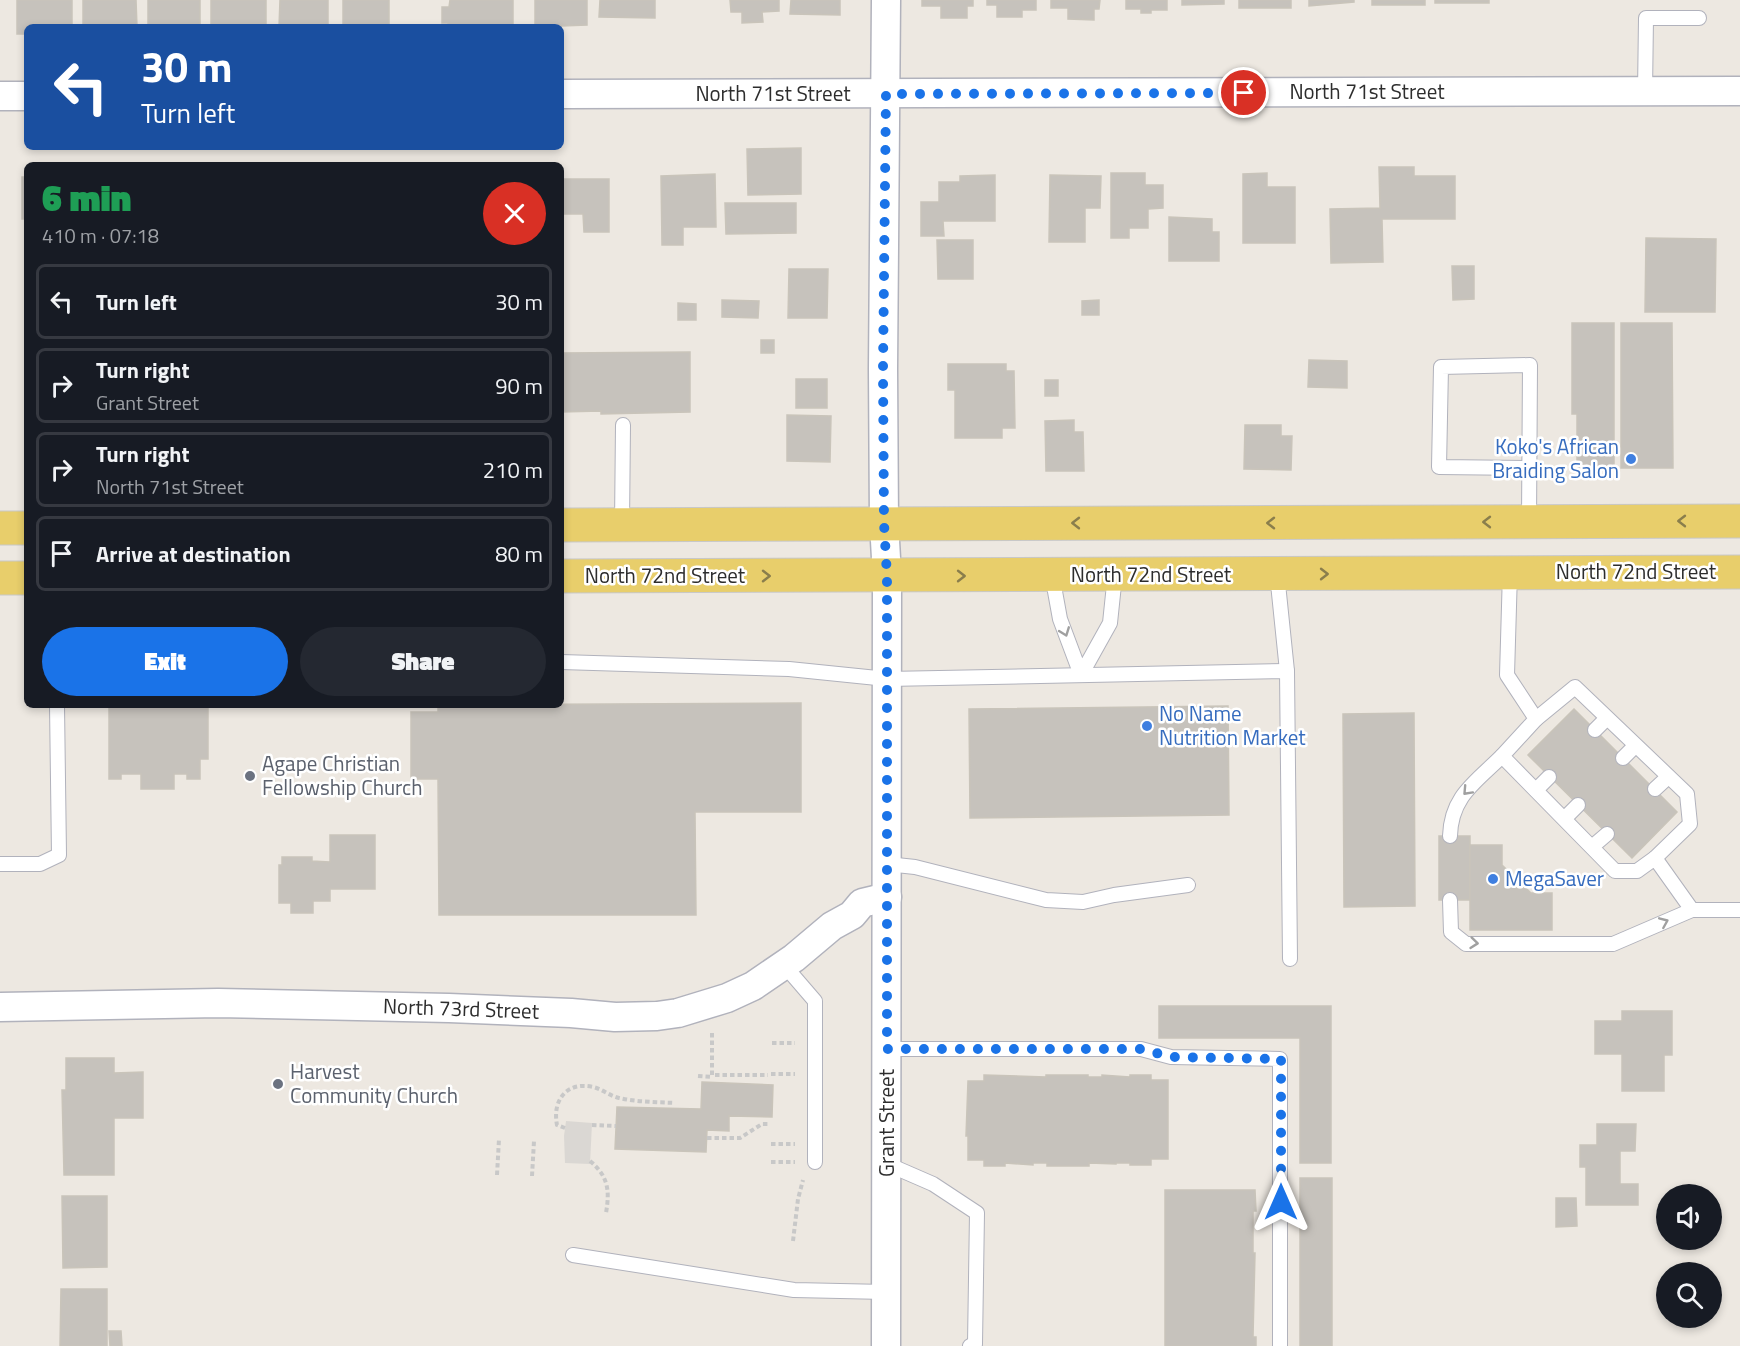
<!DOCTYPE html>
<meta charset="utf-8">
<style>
body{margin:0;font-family:"Titillium Web",sans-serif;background:#242831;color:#f1f3f6;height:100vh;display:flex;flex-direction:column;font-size:22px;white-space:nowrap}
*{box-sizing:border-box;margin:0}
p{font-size:20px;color:#9ea1a6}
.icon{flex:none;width:33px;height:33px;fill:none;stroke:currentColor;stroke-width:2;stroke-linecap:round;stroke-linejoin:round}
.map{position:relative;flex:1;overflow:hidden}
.panel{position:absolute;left:24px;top:162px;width:540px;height:546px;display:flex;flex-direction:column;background:#171b24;border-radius:9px;box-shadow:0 3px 9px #0003}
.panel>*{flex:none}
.hud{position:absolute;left:24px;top:24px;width:540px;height:126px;border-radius:9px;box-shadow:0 3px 9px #0003;background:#1a4fa0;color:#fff;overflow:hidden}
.tools{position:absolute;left:1656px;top:1184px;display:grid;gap:12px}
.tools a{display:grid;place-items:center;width:66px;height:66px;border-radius:50%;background:#171b24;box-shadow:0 3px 9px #0003;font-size:30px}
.pin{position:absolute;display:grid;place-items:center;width:51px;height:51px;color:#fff;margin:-26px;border:3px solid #fff;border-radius:50%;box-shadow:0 2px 6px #0007}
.me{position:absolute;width:66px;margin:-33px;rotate:0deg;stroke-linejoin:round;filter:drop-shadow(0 0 4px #0008)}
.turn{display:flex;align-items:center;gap:21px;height:126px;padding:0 18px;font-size:27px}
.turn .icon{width:78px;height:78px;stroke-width:2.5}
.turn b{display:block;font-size:42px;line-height:51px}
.round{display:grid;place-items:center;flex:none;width:63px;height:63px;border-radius:32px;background:#242831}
.head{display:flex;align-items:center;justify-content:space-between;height:102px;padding:0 18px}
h1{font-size:36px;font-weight:800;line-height:45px;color:#1e9e55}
.cta{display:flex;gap:12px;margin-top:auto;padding:12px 18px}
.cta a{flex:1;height:69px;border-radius:36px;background:#1a73e8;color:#fff;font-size:24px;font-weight:800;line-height:69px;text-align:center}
.cta a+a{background:#242831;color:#f1f3f6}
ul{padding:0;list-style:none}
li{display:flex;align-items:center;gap:18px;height:75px;margin:0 12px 9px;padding:0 6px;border:3px solid #363941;border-radius:9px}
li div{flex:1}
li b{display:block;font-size:22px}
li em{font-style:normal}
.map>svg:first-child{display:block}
.plaza{fill:#dad7d3}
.building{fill:#c6c2bc;stroke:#c9c4ba;stroke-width:1.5}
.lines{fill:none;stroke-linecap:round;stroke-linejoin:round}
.lane-casing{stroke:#b1b2bc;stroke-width:16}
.street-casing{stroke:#b1b2bc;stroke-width:31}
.primary-casing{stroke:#c8c8c8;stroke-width:35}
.path{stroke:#c8c8c8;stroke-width:4;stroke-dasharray:4.5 3;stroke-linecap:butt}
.lane{stroke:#fff;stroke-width:14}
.street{stroke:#fff;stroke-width:28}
.primary{stroke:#e8ce6b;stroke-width:33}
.oneway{stroke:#8a7e4c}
.oneway2{stroke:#a0a0a0}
.route{stroke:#1a73e8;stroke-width:10;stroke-dasharray:0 18}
.shop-dot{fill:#3f7fe0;stroke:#fff;stroke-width:2}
.worship-dot{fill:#6b7280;stroke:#fff;stroke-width:2}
.labels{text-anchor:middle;stroke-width:5;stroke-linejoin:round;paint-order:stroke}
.street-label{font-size:21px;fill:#2d2d2d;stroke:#fff}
.shop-label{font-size:21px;fill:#366cbe;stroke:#fff;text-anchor:start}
.worship-label{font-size:21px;fill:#5b616d;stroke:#fff;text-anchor:start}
</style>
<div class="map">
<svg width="1740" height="1346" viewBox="0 0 1740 1346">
<rect width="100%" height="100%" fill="#ede8e1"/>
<!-- plaza -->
<path class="plaza" d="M566 1121 592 1123 590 1164 565 1163 564 1136Z"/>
<!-- building -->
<g class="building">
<path d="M17 0H72V27H27V34H17Z"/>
<path d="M83 0H136L137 27H83Z"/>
<rect x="148" y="0" width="52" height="27"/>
<rect x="211" y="0" width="55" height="27"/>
<path d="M280 0H328V27H279Z"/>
<rect x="343" y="0" width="46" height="27"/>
<path d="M450 0H513V27H448V23H442V7H449Z"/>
<path d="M535 0H587V25L535 27Z"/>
<path d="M600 0H655V18L599 17Z"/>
<path d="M730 0H779V11L762 12 763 22 742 23V12H731Z"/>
<path d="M791 0H840V15L790 14Z"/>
<path d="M922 0H973V6H967V18H941V6H922Z"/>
<path d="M987 0H1036V10H1022V17H997V5H987Z"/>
<path d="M1051 0H1100L1099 9H1094V20L1068 19V8H1051Z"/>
<path d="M1126 0H1167V10H1151V13H1141V9H1126Z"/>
<path d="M1182 0H1224V4L1182 5Z"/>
<rect x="1239" y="0" width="52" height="8"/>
<path d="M1309 0H1354V2L1309 6Z"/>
<rect x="1372" y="0" width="53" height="5"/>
<rect x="1435" y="0" width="54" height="3"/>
<path d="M801 148V194L748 195 747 149Z"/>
<path d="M1379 167H1414V176H1455V219H1382L1383 262 1331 263 1330 209 1380 208Z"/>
<path d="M1111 173H1145V185H1163V208L1148 209V228H1129V238H1111Z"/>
<path d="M1267 173V187H1295V243H1243V174Z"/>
<path d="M715 174 716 227H683V245H662L661 176Z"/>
<path d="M995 175V221H943L944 236H921V202H939V182H960V176Z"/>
<path d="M1050 175 1101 176 1100 208H1085V242H1049Z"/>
<rect x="22" y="177" width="5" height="42"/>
<path d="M561 179H609V232H584L583 214H561Z"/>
<path d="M725 203H796V233L726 234Z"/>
<path d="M1169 217 1212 219V232H1219V261H1169Z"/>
<path d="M1646 238 1716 239 1715 312H1645Z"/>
<path d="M937 240H973V279H938Z"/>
<path d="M1452 266H1474V299L1453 300Z"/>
<path d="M789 269H828L827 318H788Z"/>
<path d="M722 300 759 301 758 318 722 317Z"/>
<path d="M1099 300V315H1082V301Z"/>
<path d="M678 303 696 304V320H678Z"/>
<path d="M1572 323H1614V470H1577V414H1572Z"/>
<path d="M1621 323H1672L1673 468H1621Z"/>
<rect x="761" y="340" width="13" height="13"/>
<path d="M690 352V412L601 414V411L561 412V353Z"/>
<path d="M1309 360 1347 361V388L1308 387Z"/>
<path d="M948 364H1006V371H1014L1015 428H1002V438H955V390H948Z"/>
<rect x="796" y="379" width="31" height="29"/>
<rect x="1045" y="380" width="13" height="16"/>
<path d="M787 415 831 416 830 462 787 461Z"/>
<path d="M1074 420V432H1083L1084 471H1046L1045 421Z"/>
<path d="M1245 425H1281V436H1292L1291 470 1244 469Z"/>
<path d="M801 703V812H695L696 915H439L438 779H411V712H438V705Z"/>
<path d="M109 705H208V759H200V779H187V774H174V789H141V774H121V779H109Z"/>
<path d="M1228 706 1229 815 970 818 969 709Z"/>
<path d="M1574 709 1677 812 1632 858 1528 755Z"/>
<path d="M1414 713 1415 906 1344 907 1343 714Z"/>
<path d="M330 835H375V889H330V901H313V913H291V903H279V865H282V857H312V861L330 862Z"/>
<rect x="1439" y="836" width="31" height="64"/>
<path d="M1470 845H1502V865L1531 893H1552V930H1470Z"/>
<path d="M1159 1006H1331V1163H1300V1038H1159Z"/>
<path d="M1622 1011H1672V1055H1664V1091H1622V1054H1595V1021H1622Z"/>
<path d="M66 1058H114V1073L143 1072V1118H114V1175H64L62 1090H66Z"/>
<path d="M984 1075 1046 1077V1075H1088V1077H1102V1075L1130 1077V1075H1151V1080H1168V1159H1151V1165H1130V1163H1116V1164L1089 1163V1166H1047V1163H1033V1165L1005 1163V1166H984V1160H968V1136H966L968 1081H984Z"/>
<path d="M702 1082 773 1085 772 1117 729 1116V1131L707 1130 706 1152 615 1149 617 1107 701 1109Z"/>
<path d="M1597 1124H1636L1635 1151H1620V1184H1638V1205H1586V1167H1580V1145H1597Z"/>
<rect x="1300" y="1178" width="32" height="168"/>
<path d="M1165 1190H1255L1256 1211H1253V1253H1255L1253 1337H1256V1346H1165Z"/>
<path d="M62 1196H107V1267L63 1268Z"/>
<path d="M1556 1198H1576L1577 1226 1556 1227Z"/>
<path d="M61 1289H107V1346H60Z"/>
<path d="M109 1331H121L122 1346H110Z"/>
</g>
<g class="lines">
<!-- lane casing -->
<g class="lane-casing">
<g id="lane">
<path d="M1645 92 1646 18H1699"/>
<path d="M1529 522 1530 365 1441 367 1439 467 1529 468"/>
<path d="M622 525 623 425"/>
<path d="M1510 572 1507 675 1536 719 1502 756 1615 871H1637L1655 858 1692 910H1740"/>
<path d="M1277 574 1287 671"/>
<path d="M1052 575 1060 619 1081 675 1110 623 1115 575"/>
<path d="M561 662 789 669 887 679 1287 671 1290 959"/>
<path d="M1536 719 1575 687 1687 794 1690 824 1655 858"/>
<path d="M1595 730 1606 719"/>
<path d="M1623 758 1635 746"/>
<path d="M1655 789 1668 777"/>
<path d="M1536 790 1549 777"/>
<path d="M1565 818 1578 805"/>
<path d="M1450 836C1451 796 1476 782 1502 756"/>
<path d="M1593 846 1607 834"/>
<path d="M0 864H40L59 855 57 705"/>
<path d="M887 864 915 867 1046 900 1083 902 1114 895 1188 885"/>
<path d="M1450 900 1451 932 1466 944H1613L1692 910"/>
<path d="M784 965 815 1001V1162"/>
<path d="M887 1049H1141L1171 1057 1280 1059V1346"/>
<path d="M887 1164 933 1184 977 1213 975 1344 970 1346"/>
<path d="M573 1255 794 1290 886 1292"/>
</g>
</g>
<!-- street casing -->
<g class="street-casing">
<g id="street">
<path d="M561 94 1740 91"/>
<path d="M0 96H27"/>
<path d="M0 1007 218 1003 449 1008 571 1013 615 1017 657 1016 678 1013 727 998 753 986 794 958 832 926 852 915 862 903 887 897"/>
<path d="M886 1346 887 576 884 523 883 369 886 0"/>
</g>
</g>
<!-- primary casing -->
<g class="primary-casing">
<g id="primary">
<path d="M561 525 1740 521"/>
<path d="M0 528H27"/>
<path d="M561 576 1740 572"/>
<path d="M0 578H27"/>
</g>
</g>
<!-- path -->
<g class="path">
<path d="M712 1033V1075H768"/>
<path d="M772 1043H795"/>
<path d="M771 1074H795"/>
<path d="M698 1076 712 1077"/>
<path d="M592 1125 616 1126"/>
<path d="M565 1128 557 1125C552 1100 567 1081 593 1087 602 1089 610 1096 619 1098 636 1102 657 1102 675 1103"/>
<path d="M707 1138H740L762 1124H768"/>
<path d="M771 1144H795"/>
<path d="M590 1161C608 1176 610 1190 606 1213"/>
<path d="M771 1162H795"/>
<path d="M497 1175 499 1139"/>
<path d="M532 1176 534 1141"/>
<path d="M793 1241 798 1199 803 1180"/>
</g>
<!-- lane -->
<use href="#lane" class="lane"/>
<!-- street -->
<use href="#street" class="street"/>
<!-- primary -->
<use href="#primary" class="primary"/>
</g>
<!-- one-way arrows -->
<defs><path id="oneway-chevron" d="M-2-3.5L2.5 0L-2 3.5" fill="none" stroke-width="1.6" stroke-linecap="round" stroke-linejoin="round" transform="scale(1.5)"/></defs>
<g class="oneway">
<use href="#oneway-chevron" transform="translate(1682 521) rotate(180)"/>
<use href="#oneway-chevron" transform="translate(1487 522) rotate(180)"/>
<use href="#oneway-chevron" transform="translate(1076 523) rotate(180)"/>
<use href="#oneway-chevron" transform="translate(1271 523) rotate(180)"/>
<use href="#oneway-chevron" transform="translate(1324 574)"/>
<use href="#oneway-chevron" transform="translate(766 576)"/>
<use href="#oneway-chevron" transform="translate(961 576)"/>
</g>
<g class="oneway2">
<use href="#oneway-chevron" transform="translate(1065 632) rotate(69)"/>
<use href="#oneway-chevron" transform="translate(1467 791) rotate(133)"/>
<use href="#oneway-chevron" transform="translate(1664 922) rotate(-23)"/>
<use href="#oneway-chevron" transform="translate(1474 943) rotate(6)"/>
</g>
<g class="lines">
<!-- route -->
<path class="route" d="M1244 93 886 94 883 369 884 523 887 576V1049H1141L1171 1057 1281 1059V1202"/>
</g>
<!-- markers -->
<g class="shop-dot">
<circle cx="1631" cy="459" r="6"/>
<circle cx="1147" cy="726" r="6"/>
<circle cx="1493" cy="879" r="6"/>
</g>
<g class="worship-dot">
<circle cx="250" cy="776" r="6"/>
<circle cx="278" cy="1084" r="6"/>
</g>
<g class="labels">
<!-- street labels -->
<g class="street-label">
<text x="1367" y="99">North 71st Street</text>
<text x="773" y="101">North 71st Street</text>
<text x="1636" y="579">North 72nd Street</text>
<text x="1151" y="582">North 72nd Street</text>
<text x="665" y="583">North 72nd Street</text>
<text transform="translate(461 1009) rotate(2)" y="7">North 73rd Street</text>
<text transform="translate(887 1123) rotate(-90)" y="7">Grant Street</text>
</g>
<!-- shop labels -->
<g class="shop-label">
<text x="1619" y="454" text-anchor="end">Koko's African<tspan x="1619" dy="24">Braiding Salon</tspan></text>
<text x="1159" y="721">No Name<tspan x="1159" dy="24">Nutrition Market</tspan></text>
<text x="1505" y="886">MegaSaver</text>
</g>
<!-- worship labels -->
<g class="worship-label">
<text x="262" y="771">Agape Christian<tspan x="262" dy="24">Fellowship Church</tspan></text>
<text x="290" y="1079">Harvest<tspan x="290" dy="24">Community Church</tspan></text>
</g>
</g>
</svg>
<div class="tools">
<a><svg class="icon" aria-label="sound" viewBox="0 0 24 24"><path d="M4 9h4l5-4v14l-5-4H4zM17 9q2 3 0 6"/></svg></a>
<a><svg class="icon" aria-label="search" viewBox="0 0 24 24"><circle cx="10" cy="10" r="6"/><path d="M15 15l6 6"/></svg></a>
</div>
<div class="pin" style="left:1244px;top:93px;background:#d93025"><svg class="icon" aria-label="arrive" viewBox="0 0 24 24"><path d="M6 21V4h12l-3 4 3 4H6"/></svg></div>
<svg class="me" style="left:1281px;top:1202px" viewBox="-20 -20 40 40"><path d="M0-17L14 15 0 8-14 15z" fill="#1a73e8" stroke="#fff" stroke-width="4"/></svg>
<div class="hud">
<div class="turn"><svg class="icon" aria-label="left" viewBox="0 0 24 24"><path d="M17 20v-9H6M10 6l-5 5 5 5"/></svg><div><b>30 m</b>Turn left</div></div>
</div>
<section class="panel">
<div class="head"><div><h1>6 min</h1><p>410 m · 07:18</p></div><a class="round" style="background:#d93025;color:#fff"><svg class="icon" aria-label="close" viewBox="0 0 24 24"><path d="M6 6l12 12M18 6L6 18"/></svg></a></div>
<ul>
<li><svg class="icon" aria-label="left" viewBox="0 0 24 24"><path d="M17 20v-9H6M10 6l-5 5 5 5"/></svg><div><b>Turn left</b></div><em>30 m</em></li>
<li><svg class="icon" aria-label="right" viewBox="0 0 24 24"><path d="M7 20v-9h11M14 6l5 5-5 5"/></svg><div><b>Turn right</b><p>Grant Street</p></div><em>90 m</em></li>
<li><svg class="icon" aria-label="right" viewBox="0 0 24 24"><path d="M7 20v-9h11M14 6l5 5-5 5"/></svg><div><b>Turn right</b><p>North 71st Street</p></div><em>210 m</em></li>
<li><svg class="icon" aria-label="arrive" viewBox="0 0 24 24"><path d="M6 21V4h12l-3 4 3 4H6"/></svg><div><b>Arrive at destination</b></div><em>80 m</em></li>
</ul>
<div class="cta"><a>Exit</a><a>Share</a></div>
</section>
</div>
